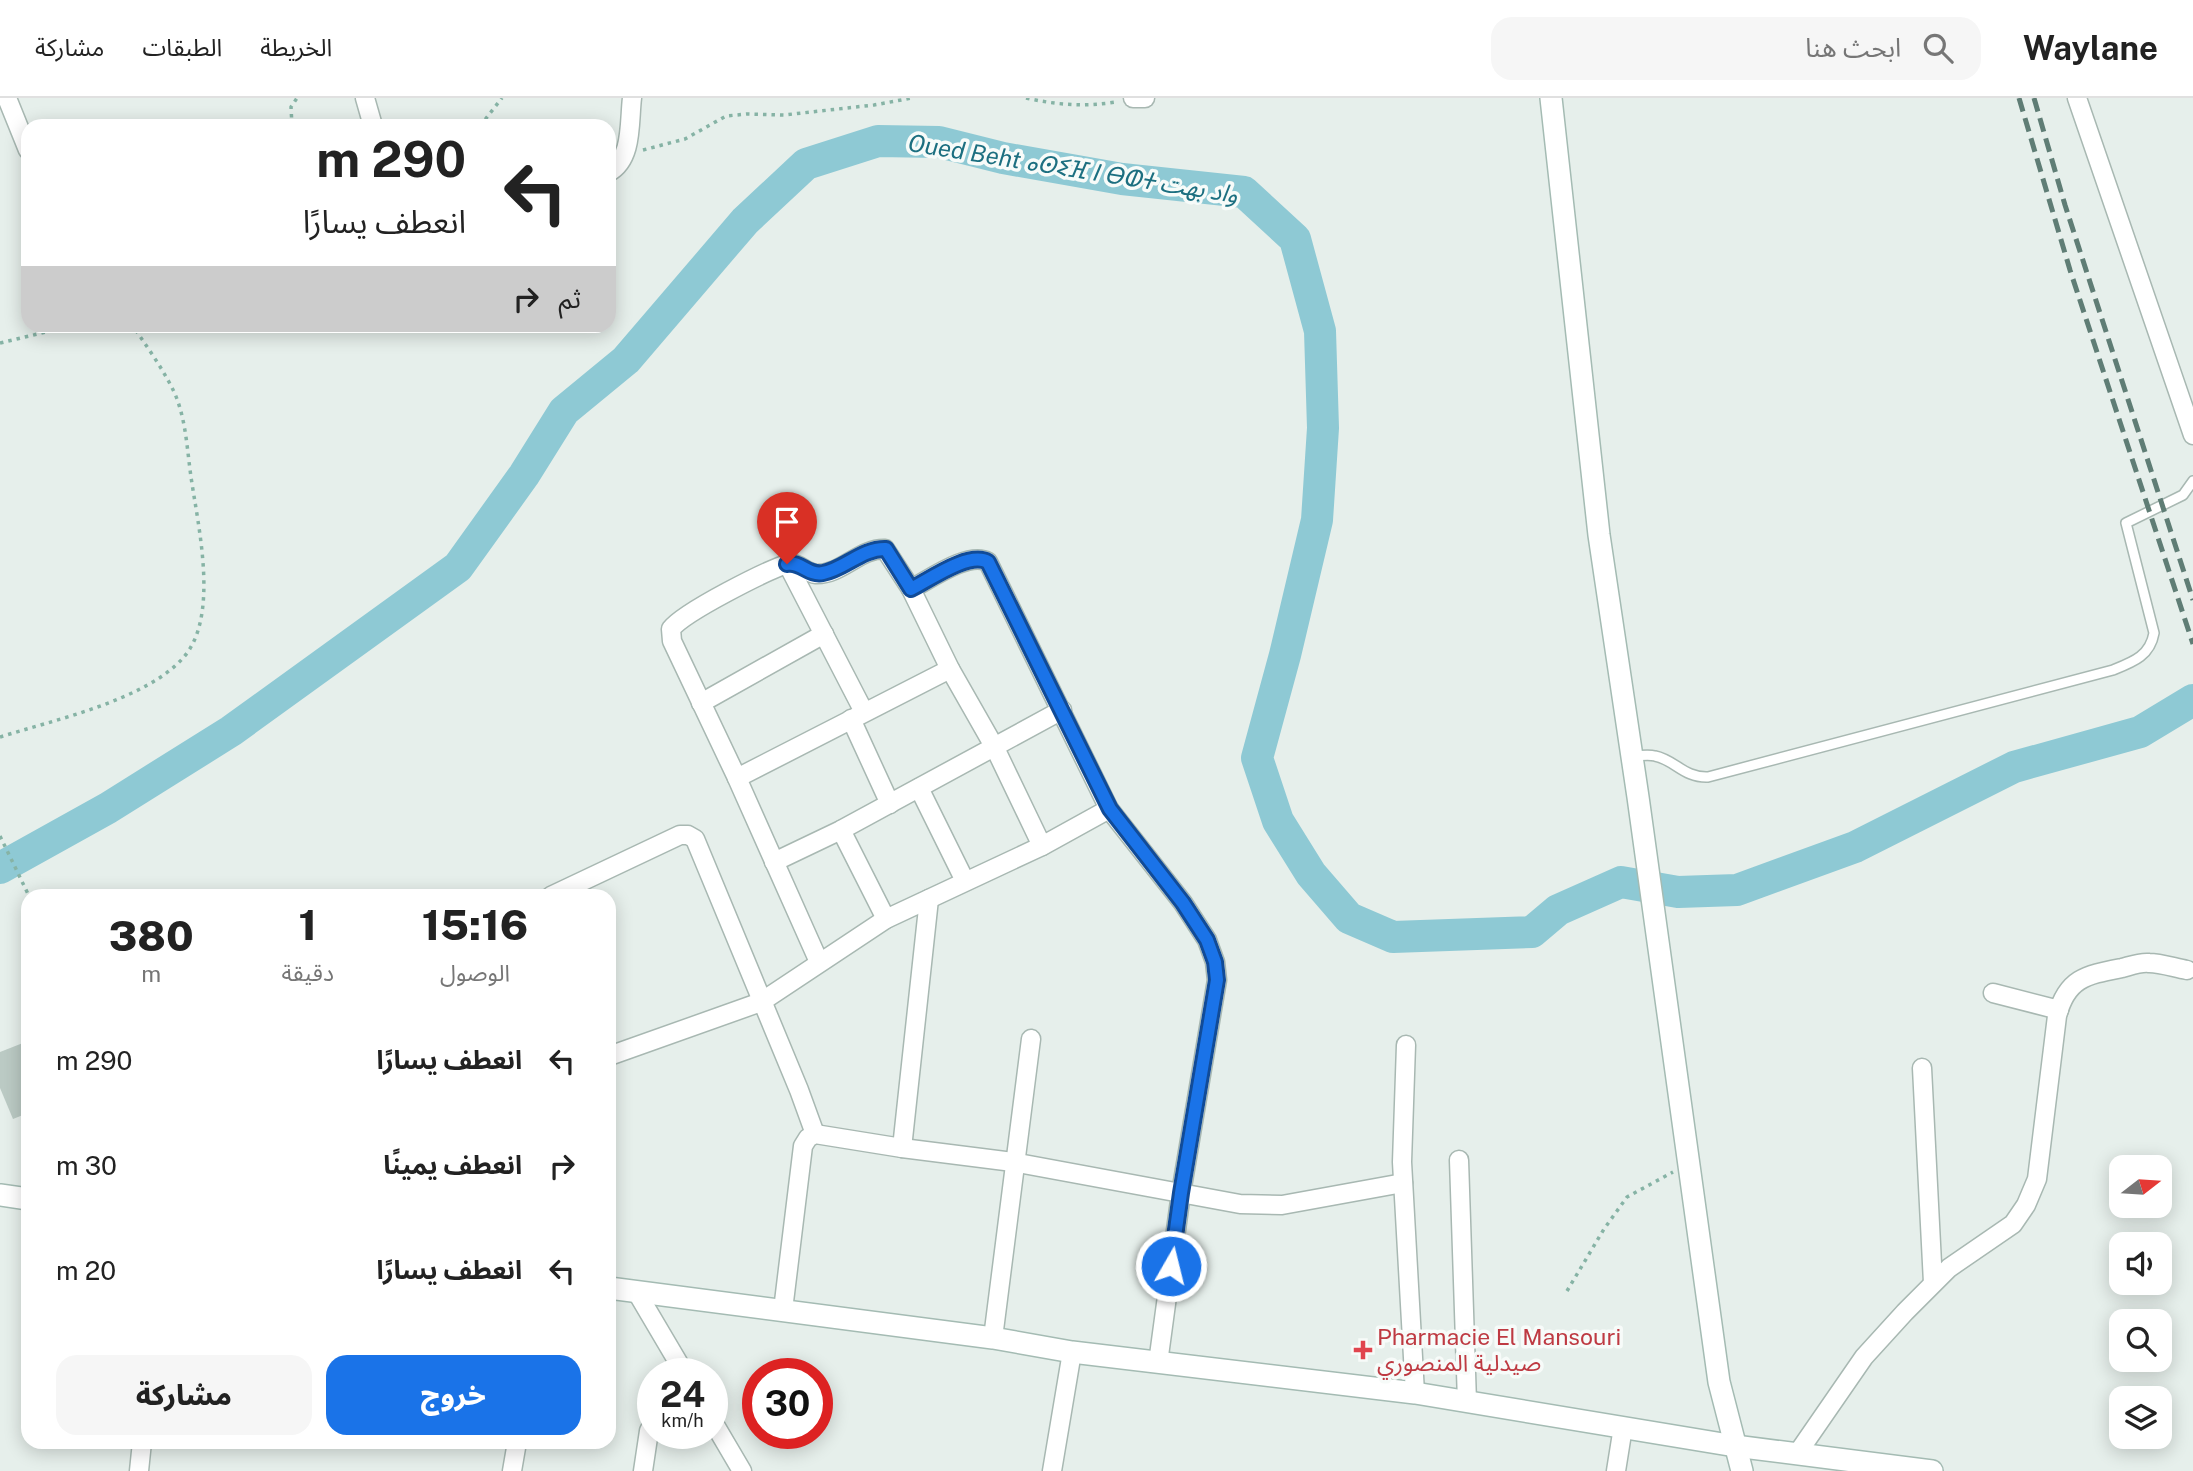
<!DOCTYPE html>
<html lang="ar">
<meta charset="utf-8">
<style>
body{margin:0;font-family:"Public Sans","Noto Sans Arabic","Noto Sans Tifinagh",sans-serif;background:#f6f6f6;color:#222;direction:rtl;height:100vh;display:flex;flex-direction:column;font-size:26px;white-space:nowrap}
*{box-sizing:border-box;margin:0}
p{font-size:23px;color:#767676}
.icon{flex:none;width:38px;height:38px;fill:none;stroke:currentColor;stroke-width:2;stroke-linecap:round;stroke-linejoin:round}
.map{position:relative;flex:1;overflow:hidden;direction:ltr}
.sheet{position:absolute;left:21px;top:791px;width:595px;height:560px;display:flex;flex-direction:column;background:#fff;border-radius:21px;box-shadow:0 4px 18px #0003;direction:rtl}
.sheet>*{flex:none}
.top-card{position:absolute;left:21px;top:21px;width:595px;height:214px;border-radius:21px;box-shadow:0 4px 18px #0003;direction:rtl;background:#fff;color:#222;overflow:hidden}
.needle{width:46px;rotate:73deg}
.controls{position:absolute;left:2109px;top:1057px;display:grid;gap:14px}
.controls a{display:grid;place-items:center;width:63px;height:63px;border-radius:14px;background:#fff;box-shadow:0 4px 18px #0003;font-size:35px}
.speed{position:absolute;left:637px;top:1260px;display:flex;gap:14px;font-size:35px;font-weight:700;text-align:center}
.speed>*{display:grid;place-content:center;width:91px;height:91px;border-radius:50%;background:#fff;box-shadow:0 4px 18px #0003;line-height:1}
.speed small{font-size:18px;font-weight:400}
.speed .limit{border:10px solid #d22;background:#fff;color:#111}
.pin{position:absolute;display:grid;place-items:center;width:60px;height:60px;color:#fff;margin:-72px -30px;border-radius:50% 50% 50% 0;rotate:-45deg;box-shadow:0 0 7px #0007}
.pin .icon{rotate:45deg}
.me{position:absolute;width:77px;margin:-38px;rotate:8deg;stroke-linejoin:round;filter:drop-shadow(0 0 5px #0008)}
.turn{display:flex;align-items:center;gap:24px;height:147px;padding:0 35px;font-size:32px}
.turn .icon{width:91px;height:91px;stroke-width:2.5}
.turn b{display:block;font-size:49px;line-height:60px}
.then{display:flex;align-items:center;height:66px;padding:0 35px;background:#0003;gap:14px;font-size:26px}
.eta{display:flex;justify-content:space-evenly;align-items:center;height:119px;text-align:center}
.eta b{font-size:42px;font-weight:800;line-height:49px}
.primary-button{display:flex;gap:14px;margin-top:auto;padding:14px 35px}
.primary-button a{flex:1;height:80px;border-radius:21px;background:#1a73e8;color:#fff;font-size:28px;font-weight:800;line-height:80px;text-align:center}
.primary-button a+a{background:#f6f6f6;color:#222}
ul{padding:0;list-style:none}
li{display:flex;align-items:center;gap:21px;height:105px;padding:0 35px}
li div{flex:1}
li b{display:block;font-size:26px}
li em{font-style:normal}
header{display:flex;align-items:center;gap:42px;box-sizing:border-box;height:98px;padding:0 35px;background:#fff;border-bottom:2px solid #e0e0e0}
header strong{font-size:33px}
nav{display:flex;gap:38px;margin-inline-start:auto;font-size:24px}
.search{width:490px;height:63px;background:#f6f6f6;display:flex;align-items:center;gap:18px;box-sizing:border-box;padding:0 24px;border-radius:21px;color:#767676;font-size:26px}
.map>svg:first-child{display:block}
.lines{fill:none;stroke-linecap:round;stroke-linejoin:round}
.river{stroke:#8ec9d4;stroke-width:32}
.building{fill:#bbcac4}
.lane-casing{stroke:#a8b8b2;stroke-width:12}
.street-casing{stroke:#a8b8b2;stroke-width:21}
.secondary-casing{stroke:#a4bbb3;stroke-width:24}
.path{stroke:#86b3a5;stroke-width:3.5;stroke-dasharray:3.5 5;stroke-linecap:butt}
.lane{stroke:#fff;stroke-width:9}
.street{stroke:#fff;stroke-width:18}
.secondary{stroke:#fff;stroke-width:21}
.rail{stroke:#5f7d75;stroke-width:5;stroke-dasharray:14 7;stroke-linecap:butt}
.route-casing{stroke:#114b97;stroke-width:18}
.route{stroke:#1a73e8;stroke-width:12}
.health-dot{fill:#e0444e;stroke:#f7fbf9;stroke-width:2.5}
.labels{text-anchor:middle;stroke-width:7;stroke-linejoin:round;paint-order:stroke}
.health-label{font-size:23px;fill:#be3a42;stroke:#f7fbf9;text-anchor:start}
.water-label{font-size:24px;font-style:italic;fill:#1c6f80;stroke:#f7fbf9}
</style>
<header>
<strong>Waylane</strong>
<div class="search"><svg class="icon" aria-label="search" viewBox="0 0 24 24"><circle cx="10" cy="10" r="6"/><path d="M15 15l6 6"/></svg>ابحث هنا</div>
<nav><a>الخريطة</a><a>الطبقات</a><a>مشاركة</a></nav>
</header>
<div class="map">
<svg width="2193" height="1373" viewBox="0 0 2193 1373">
<rect width="100%" height="100%" fill="#e6efeb"/>
<g class="lines">
<!-- river -->
<path class="river" d="M0 770 108 710 231 633 458 469 524 377 564 313 626 262 745 123 806 66 878 43 939 44 1003 60 1122 81 1244 94 1295 141 1320 233 1323 330 1317 422 1285 557 1257 660 1278 723 1311 776 1349 820 1393 839 1532 834 1558 812 1621 784 1678 794 1737 792 1855 749 2014 669 2140 634 2193 602"/>
</g>
<!-- building -->
<path class="building" d="M28 943V1015L13 1021 0 990V954Z"/>
<g class="lines">
<!-- lane casing -->
<g class="lane-casing">
<path id="lane" d="M1632 658C1640 658 1648 656 1655 658 1675 662 1684 680 1708 679L2113 572C2133 564 2150 558 2154 535L2126 425 2183 397 2193 383"/>
</g>
<!-- street casing -->
<g class="street-casing">
<g id="street">
<path d="M7 0 28 52"/>
<path d="M365 0 373 28"/>
<path d="M1133 0H1145"/>
<path d="M2077 0 2193 337"/>
<path d="M609 74C633 61 629 24 632 0"/>
<path d="M787 465 864 614"/>
<path d="M911 491 950 571 995 650 1042 748"/>
<path d="M701 605 824 536"/>
<path d="M851 621 890 706"/>
<path d="M737 680 672 543 671 531C684 514 767 472 790 465 800 466 806 475 816 476 841 477 860 450 885 451L911 491C929 482 968 453 988 464L1109 711 1183 805 1207 842 1215 864 1217 882 1181 1095 1158 1265"/>
<path d="M919 690 965 783"/>
<path d="M841 732 886 821"/>
<path d="M774 764 841 732 1062 612"/>
<path d="M551 798 680 737H688L695 741 799 992 815 1036"/>
<path d="M819 864 737 680 950 571"/>
<path d="M1993 895 2059 912"/>
<path d="M1406 947 1402 1064 1415 1295"/>
<path d="M609 958 761 904 886 821 1042 748 1109 711"/>
<path d="M1922 970 1933 1185"/>
<path d="M902 1050 929 801"/>
<path d="M1459 1062 1467 1304"/>
<path d="M636 1193 685 1276"/>
<path d="M783 1212 803 1048 808 1040 815 1036 902 1050 1013 1064 1240 1106 1282 1107 1403 1085"/>
<path d="M993 1240 1031 941"/>
<path d="M712 1322 742 1373"/>
<path d="M1797 1356 1864 1259 1905 1214 1949 1170 2013 1126 2026 1107 2037 1081 2057 918C2067 880 2086 877 2122 870 2130 868 2140 864 2149 865 2161 865 2175 870 2187 872"/>
<path d="M139 1373 142 1344"/>
<path d="M512 1373 517 1344"/>
<path d="M643 1373 649 1333 653 1325"/>
<path d="M1052 1373 1072 1254"/>
<path d="M1616 1373 1623 1329"/>
</g>
</g>
<!-- secondary casing -->
<g class="secondary-casing">
<g id="secondary">
<path d="M1551 0 1599 437 1638 699 1719 1284 1742 1373"/>
<path d="M0 1097 28 1101"/>
<path d="M609 1190 993 1240 1072 1254 1415 1295 1735 1348 1932 1373"/>
</g>
</g>
<!-- path -->
<g class="path">
<path d="M1026 0C1057 7 1085 9 1116 4"/>
<path d="M292 28 291 9 297 0"/>
<path d="M480 28 502 0"/>
<path d="M643 52 685 41 726 18 747 16 784 17 874 7 912 0"/>
<path d="M0 245 71 228"/>
<path d="M0 639C54 622 146 602 183 560 220 519 198 428 191 379 187 351 186 322 175 296 164 272 147 249 133 228"/>
<path d="M0 738 29 798"/>
<path d="M1567 1193 1604 1131 1627 1099 1673 1074"/>
</g>
<!-- lane -->
<use href="#lane" class="lane"/>
<!-- street -->
<use href="#street" class="street"/>
<!-- secondary -->
<use href="#secondary" class="secondary"/>
<!-- rail -->
<g class="rail">
<path d="M2019 0 2070 172 2193 546"/>
<path d="M2034 0 2065 107 2193 502"/>
</g>
</g>
<g class="lines">
<!-- route casing -->
<g class="route-casing">
<path id="route" d="M787 466C801 463 808 478 823 475 845 471 862 450 886 451L911 491C929 482 969 453 988 464L1110 711 1183 805 1207 842 1215 864 1217 882 1181 1095 1171 1168"/>
</g>
<!-- route -->
<use href="#route" class="route"/>
</g>
<!-- markers -->
<path class="health-dot" d="M1359.5 1241.5h7v7h7v7h-7v7h-7v-7h-7v-7h7z"/>
<g class="labels">
<!-- health labels -->
<g class="health-label">
<text x="1377" y="1247">Pharmacie El Mansouri<tspan x="1377" dy="26">صيدلية المنصوري</tspan></text>
</g>
<!-- water labels -->
<g class="water-label">
<text transform="translate(1073 71) rotate(9)" y="8">Oued Beht ⴰⵙⵉⴼ ⵏ ⴱⵀⵜ واد بهت</text>
</g>
</g>
</svg>
<div class="controls">
<a><svg class="needle" viewBox="-14 -14 28 28"><path d="M0-13l5 13h-10z" fill="#e53935"/><path d="M0 13l5-13h-10z" fill="#767676"/></svg></a>
<a><svg class="icon" aria-label="sound" viewBox="0 0 24 24"><path d="M4 9h4l5-4v14l-5-4H4zM17 9q2 3 0 6"/></svg></a>
<a><svg class="icon" aria-label="search" viewBox="0 0 24 24"><circle cx="10" cy="10" r="6"/><path d="M15 15l6 6"/></svg></a>
<a><svg class="icon" aria-label="layers" viewBox="0 0 24 24"><path d="M12 4l9 5-9 5-9-5zM3 14l9 5 9-5"/></svg></a>
</div>
<div class="speed"><div>24<small>km/h</small></div><div class="limit">30</div></div>
<div class="pin" style="left:787px;top:466px;background:#d93025"><svg class="icon" aria-label="arrive" viewBox="0 0 24 24"><path d="M6 21V4h12l-3 4 3 4H6"/></svg></div>
<svg class="me" style="left:1171px;top:1168px" viewBox="-20 -20 40 40"><circle r="17" fill="#1a73e8" stroke="#fff" stroke-width="3"/><path d="M0-11L8 9 0 5-8 9z" fill="#fff"/></svg>
<div class="top-card">
<div class="turn"><svg class="icon" aria-label="left" viewBox="0 0 24 24"><path d="M17 20v-9H6M10 6l-5 5 5 5"/></svg><div><b>290 m</b>انعطف يسارًا</div></div>
<div class="then">ثم<svg class="icon" aria-label="right" viewBox="0 0 24 24"><path d="M7 20v-9h11M14 6l5 5-5 5"/></svg></div>
</div>
<section class="sheet">
<div class="eta">
<div><b>15:16</b><p>الوصول</p></div>
<div><b>1</b><p>دقيقة</p></div>
<div><b>380</b><p>m</p></div>
</div>
<ul>
<li><svg class="icon" aria-label="left" viewBox="0 0 24 24"><path d="M17 20v-9H6M10 6l-5 5 5 5"/></svg><div><b>انعطف يسارًا</b></div><em>290 m</em></li>
<li><svg class="icon" aria-label="right" viewBox="0 0 24 24"><path d="M7 20v-9h11M14 6l5 5-5 5"/></svg><div><b>انعطف يمينًا</b></div><em>30 m</em></li>
<li><svg class="icon" aria-label="left" viewBox="0 0 24 24"><path d="M17 20v-9H6M10 6l-5 5 5 5"/></svg><div><b>انعطف يسارًا</b></div><em>20 m</em></li>
</ul>
<div class="primary-button"><a>خروج</a><a>مشاركة</a></div>
</section>
</div>
